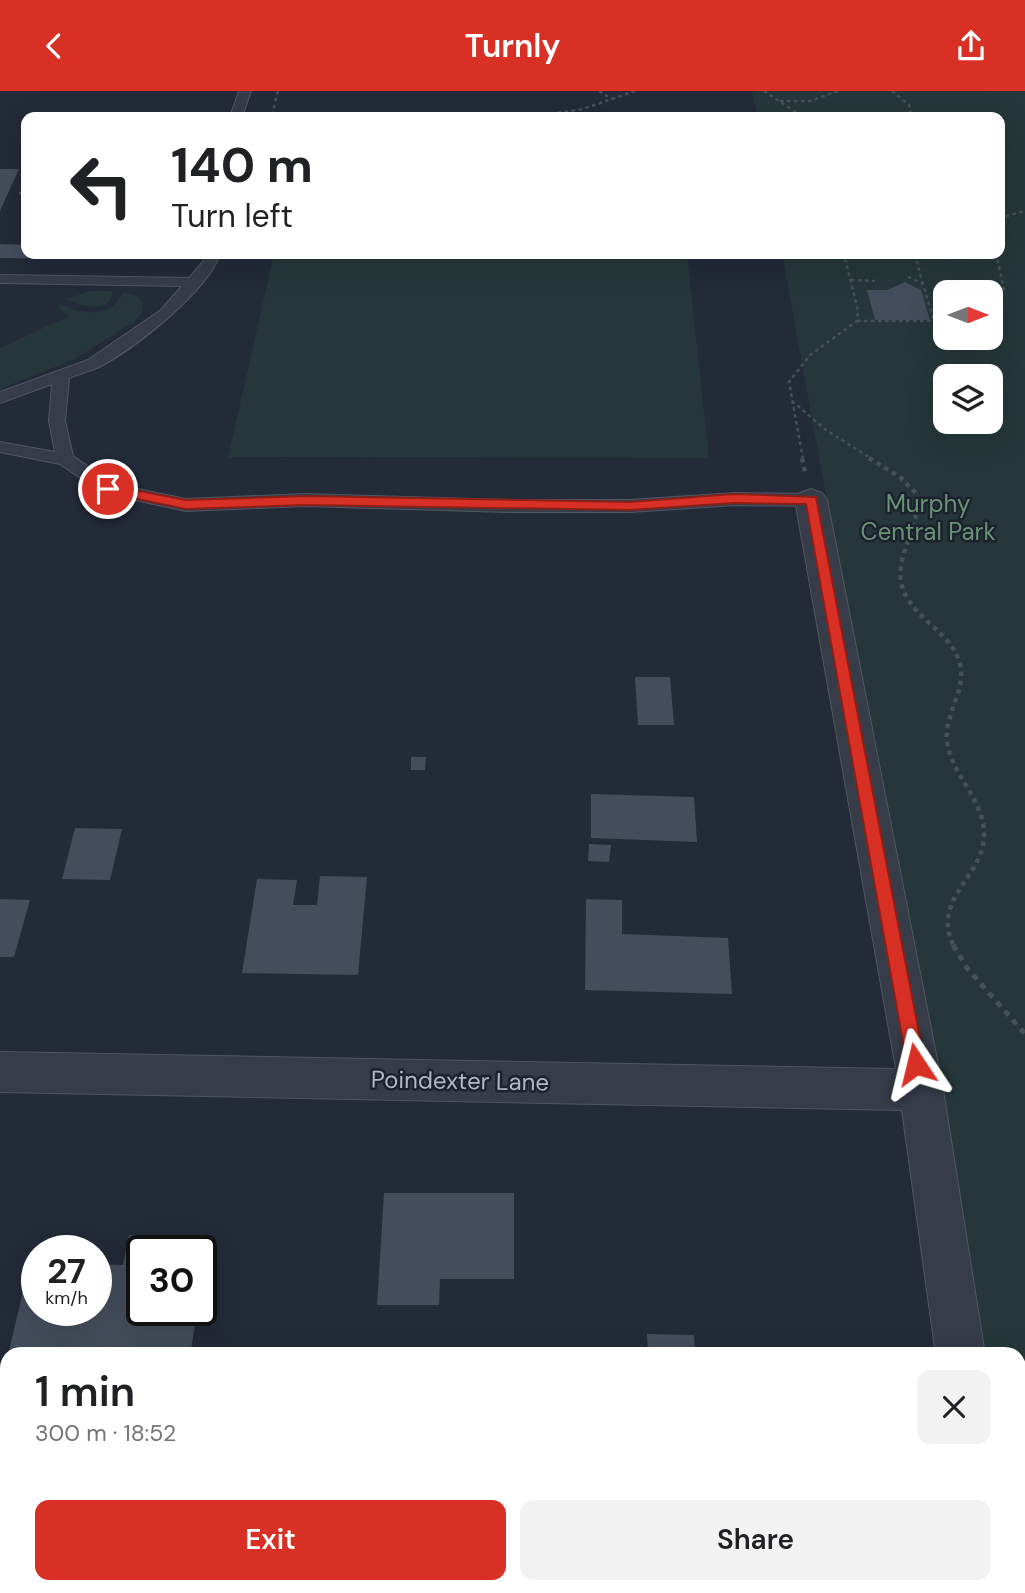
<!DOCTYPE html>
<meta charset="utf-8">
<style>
body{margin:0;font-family:"DM Sans",sans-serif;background:#f2f2f2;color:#202124;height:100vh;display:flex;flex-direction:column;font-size:26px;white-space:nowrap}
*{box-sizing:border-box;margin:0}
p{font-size:23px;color:#757577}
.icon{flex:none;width:38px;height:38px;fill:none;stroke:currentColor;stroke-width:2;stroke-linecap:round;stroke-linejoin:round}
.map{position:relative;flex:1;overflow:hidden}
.side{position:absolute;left:0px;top:1256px;width:1026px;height:247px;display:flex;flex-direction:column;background:#fff;border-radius:21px 21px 0 0;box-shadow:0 7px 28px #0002}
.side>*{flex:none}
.top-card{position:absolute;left:21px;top:21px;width:984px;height:147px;border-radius:14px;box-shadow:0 7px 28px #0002;background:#fff;color:#202124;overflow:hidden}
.needle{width:46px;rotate:90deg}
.buttons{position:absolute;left:933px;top:189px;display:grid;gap:14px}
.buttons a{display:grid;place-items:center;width:70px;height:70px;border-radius:14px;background:#fff;box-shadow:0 7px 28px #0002;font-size:35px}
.speed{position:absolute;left:21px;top:1144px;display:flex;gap:14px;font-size:35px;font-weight:700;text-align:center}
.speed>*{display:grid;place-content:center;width:91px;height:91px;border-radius:50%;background:#fff;box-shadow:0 7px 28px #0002;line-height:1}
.speed small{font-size:18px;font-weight:400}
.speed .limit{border:4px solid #111;border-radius:10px;background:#fff;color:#111}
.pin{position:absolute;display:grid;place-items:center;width:60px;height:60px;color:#fff;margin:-30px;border:4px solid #fff;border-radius:50%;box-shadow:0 2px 7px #0007}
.me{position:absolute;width:77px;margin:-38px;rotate:350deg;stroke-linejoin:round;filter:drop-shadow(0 0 5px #0008)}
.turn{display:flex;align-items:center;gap:24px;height:147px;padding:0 35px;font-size:32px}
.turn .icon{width:91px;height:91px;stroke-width:2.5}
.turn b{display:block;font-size:49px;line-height:60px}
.round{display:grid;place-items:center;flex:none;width:74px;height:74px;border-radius:14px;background:#f2f2f2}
.head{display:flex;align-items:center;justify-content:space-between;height:119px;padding:0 35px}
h1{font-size:42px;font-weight:600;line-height:52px}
.button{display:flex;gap:14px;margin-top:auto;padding:14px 35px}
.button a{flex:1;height:80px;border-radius:14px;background:#d93025;color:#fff;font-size:28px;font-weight:600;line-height:80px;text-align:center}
.button a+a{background:#f2f2f2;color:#202124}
header{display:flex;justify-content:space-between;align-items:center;height:91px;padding:0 35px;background:#d93025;color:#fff;font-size:32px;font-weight:600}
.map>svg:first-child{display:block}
.green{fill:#25373a;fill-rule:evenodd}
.building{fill:#444d5c}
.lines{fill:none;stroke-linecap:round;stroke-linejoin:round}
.lane-casing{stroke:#515763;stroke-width:2}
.street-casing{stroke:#515763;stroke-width:2}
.path-far2{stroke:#425256;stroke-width:2.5;stroke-dasharray:3.5 3.5;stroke-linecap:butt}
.path-far1{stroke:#425256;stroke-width:4.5;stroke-dasharray:4.5 4.5;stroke-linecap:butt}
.path{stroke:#425256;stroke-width:5;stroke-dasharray:6 6;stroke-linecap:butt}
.lane{fill:#363c48;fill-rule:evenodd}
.street{fill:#363c48;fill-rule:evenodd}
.route{fill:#d93025;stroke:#8d1f18;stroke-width:2}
.labels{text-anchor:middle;stroke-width:5;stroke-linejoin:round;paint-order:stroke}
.park-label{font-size:24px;fill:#6a9376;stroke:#1b212d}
.street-label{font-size:24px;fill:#b1b7c4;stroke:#1b212d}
</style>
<header><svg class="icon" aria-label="back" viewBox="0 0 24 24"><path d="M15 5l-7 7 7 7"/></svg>Turnly<svg class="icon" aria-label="share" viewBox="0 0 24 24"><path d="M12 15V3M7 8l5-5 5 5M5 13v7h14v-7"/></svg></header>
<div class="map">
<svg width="1025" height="1502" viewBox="0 0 1025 1502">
<rect width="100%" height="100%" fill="#232a38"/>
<!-- green -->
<g class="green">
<path d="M752 0H1025V1500L1018 1464V1264L982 1263 782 163H999V26H757ZM945 201H990V247H945ZM945 285H990V331H945Z"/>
<path d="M274 163H687L709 367 228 366Z"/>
<path d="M89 200H113L109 211C96 220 81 215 68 208Z"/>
<path d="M123 201 137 205 143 212 142 222 135 230 75 268 0 298V257L69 225 58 217 60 213C83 223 111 229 123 201Z"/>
</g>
<!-- building -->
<g class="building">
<path d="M0 78H19L0 120Z"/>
<path d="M0 153 26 154V163H76L74 168 0 167Z"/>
<path d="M905 191 921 199 930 229H875L867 199H887Z"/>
<path d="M635 586H670L674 634H638Z"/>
<path d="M411 666H426L425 679H411Z"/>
<path d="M591 703 694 706 697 751 591 747Z"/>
<path d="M75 737 122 738 110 789 62 788Z"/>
<path d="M589 753 611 754 609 771 588 770Z"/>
<path d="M320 785 367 786 358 884 242 882 257 788 297 789 293 814H317Z"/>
<path d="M0 808 30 809 14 866H0Z"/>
<path d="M586 808 622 809V843L728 847 732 903 585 899Z"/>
<path d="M384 1102H514V1188H440L439 1214H377Z"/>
<path d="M129 1144 195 1145 193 1160H142V1220H184L183 1227H196L191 1259 213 1260 212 1264H8L30 1171H37V1220H96V1173L123 1174Z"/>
<path d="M647 1243 694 1244 695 1264H648Z"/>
<path d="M7 1273V1306L0 1305V1298Z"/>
</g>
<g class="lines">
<!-- lane casing -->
<g class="lane-casing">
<g id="lane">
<path d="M239 0H251L242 26H230Z"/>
<path d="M206 163H220C208 200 134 258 99 276 90 280 79 283 69 287L65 330 73 365 113 393 186 408 305 403 508 409H630L735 402 811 403 820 409 811 415 735 414 630 421H508L305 415 186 420 102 402 60 373 0 361V351L55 361 49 330 52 293 0 312V301L88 269 161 219 182 195 0 192V184L189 187 203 171Z"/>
</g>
</g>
<!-- street casing -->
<g class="street-casing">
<g id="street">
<path d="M811 398 822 402 827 409 943 999 985 1264H936L902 1019 0 1001V961L896 978 795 409 800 402Z"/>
<path d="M1018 1485 1024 1502H970L969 1496H1018Z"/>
</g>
</g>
<!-- path-far2 -->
<g class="path-far2">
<path d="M599 0 612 8"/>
<path d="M764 0 803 26"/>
<path d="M892 0 909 14 911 26"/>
<path d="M780 10H810L838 0"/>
<path d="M272 24 278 0"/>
<path d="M271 26 535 25 583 18 635 0"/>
<path d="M19 102 26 103"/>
<path d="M999 127 1025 120"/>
<path d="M844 163 915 164 923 193"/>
<path d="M136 167 149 163"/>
<path d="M908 186 923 193 934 230"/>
<path d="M851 189 875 190"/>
<path d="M990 221 996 220 1004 198 996 163"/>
<path d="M857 230H945"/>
<path d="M792 310 826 339 872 368"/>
<path d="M803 368 789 291 810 264 857 230 858 220 844 163"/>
</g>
<!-- path-far1 -->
<g class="path-far1">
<path d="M802 367 805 381"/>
<path d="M869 367 900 386 917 403C921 435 896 462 901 491 908 525 946 537 958 567 970 596 944 621 947 650 951 684 984 708 984 743 984 788 930 806 954 856"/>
</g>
<!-- path -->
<path class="path" d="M953 854 967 877 1025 943"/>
<!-- lane -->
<use href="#lane" class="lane"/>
<!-- street -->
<use href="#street" class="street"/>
</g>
<!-- route -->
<path class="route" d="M108 394 186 409 306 405 630 411 734 403 816 406 925 973 922 978 916 981 909 978 907 973 806 413 734 412 630 419 306 414 186 418 103 401 101 398Z"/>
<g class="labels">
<!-- park labels -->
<g class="park-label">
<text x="928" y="421">Murphy<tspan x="928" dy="28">Central Park</tspan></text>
</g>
<!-- street labels -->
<g class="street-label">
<text transform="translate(460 990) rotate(1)" y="8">Poindexter Lane</text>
</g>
</g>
</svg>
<div class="buttons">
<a><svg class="needle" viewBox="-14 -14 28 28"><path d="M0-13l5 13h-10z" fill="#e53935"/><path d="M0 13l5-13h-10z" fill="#757577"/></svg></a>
<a><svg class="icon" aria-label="layers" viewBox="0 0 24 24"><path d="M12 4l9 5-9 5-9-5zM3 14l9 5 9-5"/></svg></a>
</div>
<div class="speed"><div>27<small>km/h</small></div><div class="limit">30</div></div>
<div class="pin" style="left:108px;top:398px;background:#d93025"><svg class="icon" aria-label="arrive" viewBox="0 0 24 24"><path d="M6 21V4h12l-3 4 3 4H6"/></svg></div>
<svg class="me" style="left:916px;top:973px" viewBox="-20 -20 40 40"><path d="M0-17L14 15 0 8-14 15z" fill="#d93025" stroke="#fff" stroke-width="4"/></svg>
<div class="top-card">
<div class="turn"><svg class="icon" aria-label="left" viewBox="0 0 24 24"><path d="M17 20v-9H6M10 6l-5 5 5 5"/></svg><div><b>140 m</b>Turn left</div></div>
</div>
<section class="side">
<div class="head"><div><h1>1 min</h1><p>300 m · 18:52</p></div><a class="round"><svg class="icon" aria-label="close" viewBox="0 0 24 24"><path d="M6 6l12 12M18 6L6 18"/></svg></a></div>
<div class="button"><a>Exit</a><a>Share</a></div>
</section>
</div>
